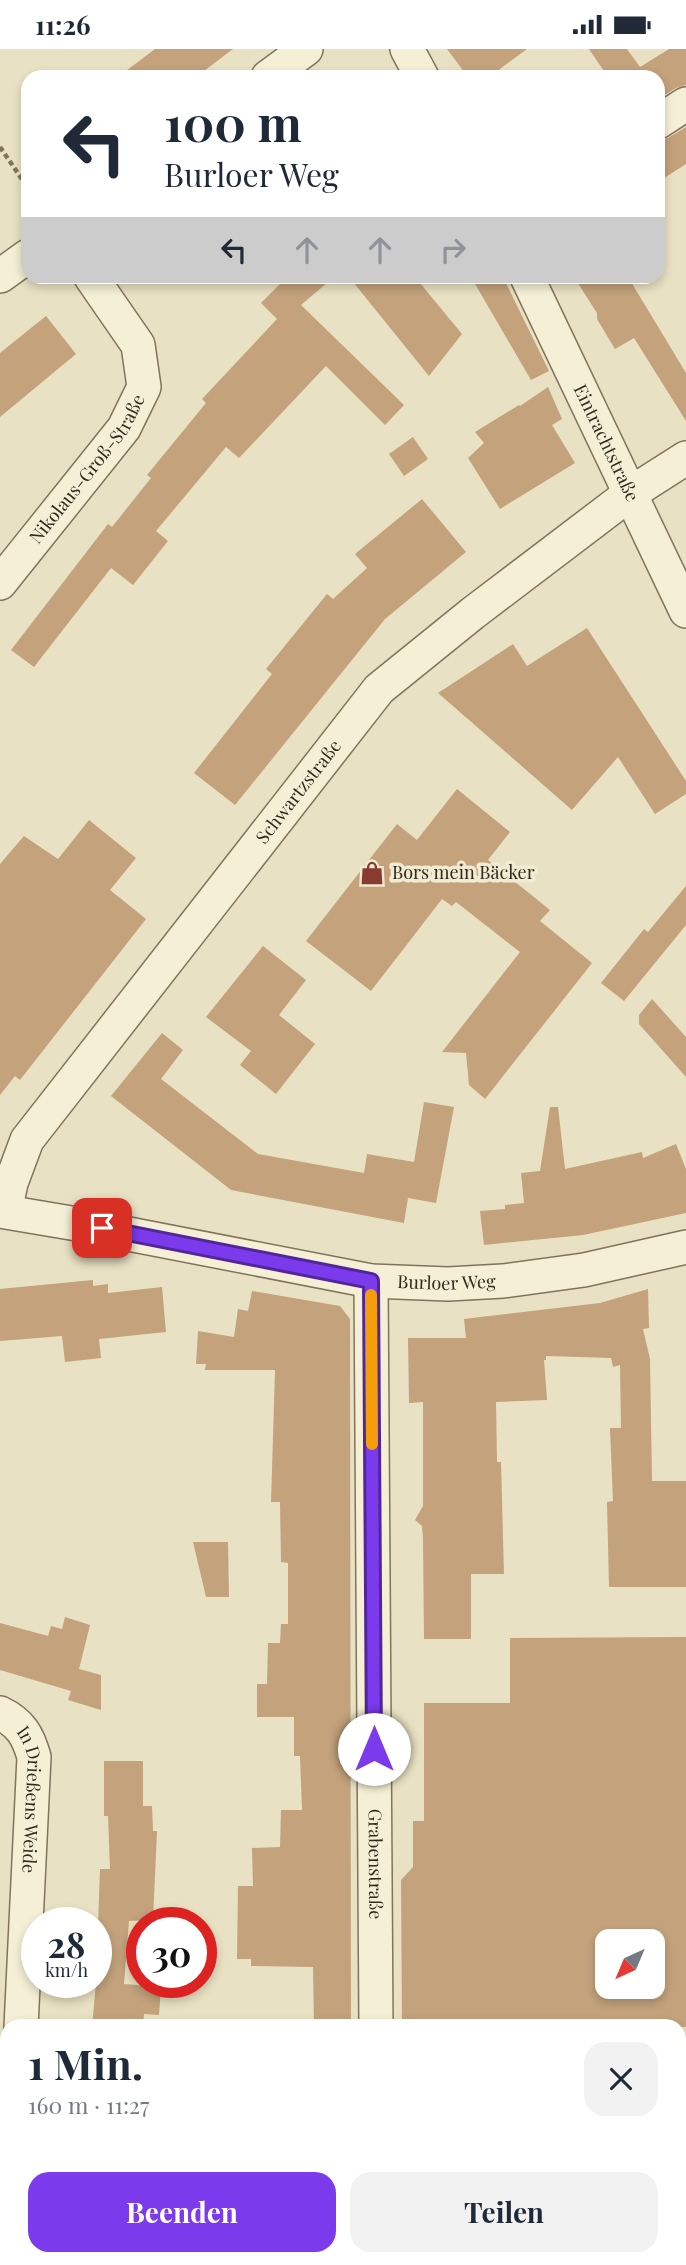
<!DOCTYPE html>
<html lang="de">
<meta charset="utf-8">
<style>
body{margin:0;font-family:"Playfair Display",serif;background:#f2f2f3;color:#1f2937;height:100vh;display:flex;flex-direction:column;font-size:26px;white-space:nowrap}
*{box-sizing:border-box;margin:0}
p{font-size:23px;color:#747a83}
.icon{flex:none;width:38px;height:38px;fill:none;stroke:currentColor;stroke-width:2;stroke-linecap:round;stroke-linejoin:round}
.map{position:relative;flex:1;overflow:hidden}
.side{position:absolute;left:0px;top:1970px;width:686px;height:247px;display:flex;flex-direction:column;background:#fff;border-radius:21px 21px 0 0;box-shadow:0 4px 10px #0003}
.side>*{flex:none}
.hud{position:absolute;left:21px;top:21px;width:644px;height:214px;border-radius:21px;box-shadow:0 4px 10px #0003;background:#fff;color:#1f2937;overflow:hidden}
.needle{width:46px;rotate:224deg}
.buttons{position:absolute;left:595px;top:1880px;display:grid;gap:14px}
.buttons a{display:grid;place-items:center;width:70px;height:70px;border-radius:14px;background:#fff;box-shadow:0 4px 10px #0003;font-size:35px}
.speed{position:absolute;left:21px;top:1858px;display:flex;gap:14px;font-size:35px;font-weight:700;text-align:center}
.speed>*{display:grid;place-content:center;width:91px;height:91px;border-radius:50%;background:#fff;box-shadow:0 4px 10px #0003;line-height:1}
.speed small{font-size:18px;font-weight:400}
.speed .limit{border:10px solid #d22;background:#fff;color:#111}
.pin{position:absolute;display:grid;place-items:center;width:60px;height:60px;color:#fff;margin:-30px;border-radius:14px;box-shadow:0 4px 10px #0006}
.me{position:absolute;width:77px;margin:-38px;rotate:0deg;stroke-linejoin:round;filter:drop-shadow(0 0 5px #0008)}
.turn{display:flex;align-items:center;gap:24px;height:147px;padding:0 28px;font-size:32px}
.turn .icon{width:91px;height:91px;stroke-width:2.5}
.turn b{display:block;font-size:49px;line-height:60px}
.lanes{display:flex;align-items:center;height:66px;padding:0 28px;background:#0003;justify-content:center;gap:35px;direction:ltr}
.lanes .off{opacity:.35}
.round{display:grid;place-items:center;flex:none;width:74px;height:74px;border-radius:21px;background:#f2f2f3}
.headline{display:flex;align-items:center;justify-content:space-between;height:119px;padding:0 28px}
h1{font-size:42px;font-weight:700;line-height:52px}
.cta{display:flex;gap:14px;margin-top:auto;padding:14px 28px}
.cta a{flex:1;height:80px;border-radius:21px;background:#7c3aed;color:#fff;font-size:28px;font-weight:700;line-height:80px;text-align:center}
.cta a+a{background:#f2f2f3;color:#1f2937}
.status{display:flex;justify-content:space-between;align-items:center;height:49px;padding:0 35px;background:#fff;direction:ltr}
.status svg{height:19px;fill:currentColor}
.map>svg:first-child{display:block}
.building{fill:#c3a27c;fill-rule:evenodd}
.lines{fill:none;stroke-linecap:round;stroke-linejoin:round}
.street-casing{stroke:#81735c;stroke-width:36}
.path{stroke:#81735c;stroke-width:4.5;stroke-dasharray:5 3.5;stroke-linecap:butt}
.street{stroke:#f4efd5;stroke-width:33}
.route-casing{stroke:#51269a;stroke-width:18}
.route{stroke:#7c3aed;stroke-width:12}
.slow{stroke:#f59e0b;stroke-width:12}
.labels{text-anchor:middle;stroke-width:7;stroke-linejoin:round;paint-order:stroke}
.street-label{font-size:18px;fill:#322a1e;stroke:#f1ebd1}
.poi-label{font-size:18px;fill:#322a1e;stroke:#f1ebd1;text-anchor:start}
</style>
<div class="status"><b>11:26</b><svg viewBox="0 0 49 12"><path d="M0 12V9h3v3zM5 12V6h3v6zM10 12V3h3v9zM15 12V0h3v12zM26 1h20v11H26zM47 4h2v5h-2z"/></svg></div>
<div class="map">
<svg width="686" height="2216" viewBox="0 0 686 2216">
<rect width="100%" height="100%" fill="#e9e1c3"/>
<!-- building -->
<g class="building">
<path d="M155 0H233L196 28H118Z"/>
<path d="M447 0H527L489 28H468Z"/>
<path d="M589 0H627L640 18 669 0H686V36L676 39 658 50V28H608Z"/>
<path d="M686 78V115L658 133V92L668 89Z"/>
<path d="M287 228H334L301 256 404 356 385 376 326 317 239 409 226 398 156 482 168 492 133 536 111 519 34 618 11 601 108 475 112 478 151 429 147 426 206 354 202 350 277 270 261 254Z"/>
<path d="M349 228H415L462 285 429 327Z"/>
<path d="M471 228H503L549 322 531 331Z"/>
<path d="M574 228H628L686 324V372L634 289 615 300 597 270V264Z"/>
<path d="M46 267 76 305 0 368V304Z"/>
<path d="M548 338 562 370 552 376 575 414 500 460 468 409 484 394 475 383 519 356 520 357Z"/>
<path d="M413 388 428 410 404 427 389 405Z"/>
<path d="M422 450 466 503 385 570 235 756 194 724 272 625 266 620 327 545 333 550 367 519 355 505Z"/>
<path d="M587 579 686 732V745L655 765 618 708 572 761 438 644 513 595 527 617Z"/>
<path d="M457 740 510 783 488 811 550 861 540 872 592 914 485 1050 469 1036 466 1004 442 1003 520 903 456 853 452 857 442 850 371 942 306 892 397 775 417 791Z"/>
<path d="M89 771 136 809 110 841 146 870 20 1031 15 1027 0 1046V815L24 787 58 810Z"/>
<path d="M686 837V876L624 952 601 934 644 880 648 883Z"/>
<path d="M263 897 306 931 279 966 315 995 276 1045 240 1016 251 1002 206 968Z"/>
<path d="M652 950 686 988V1028L639 975V966Z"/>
<path d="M162 984 183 1001 161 1030 258 1105 364 1124 367 1105 414 1113 424 1053 454 1058 436 1154 408 1149 404 1174 231 1141 111 1047Z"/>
<path d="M550 1058H558L565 1120 642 1103 643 1109 676 1095 686 1120V1164L583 1186 484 1196 480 1162 505 1160V1156L524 1154 521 1124 540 1122Z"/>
<path d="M93 1231V1237L108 1235V1244L162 1238 166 1283 99 1290 101 1309 65 1313 62 1287 0 1292V1240Z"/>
<path d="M648 1240 649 1279 643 1280 650 1310 652 1432H686V1538H609L607 1453 613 1452 610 1379H621L620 1316 613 1318 611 1309 546 1307V1311H544L547 1351 496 1353 497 1413H501L504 1525H471V1590H424L423 1489 422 1477 415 1471 423 1457V1353L409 1354 408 1289H466L464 1270 600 1254Z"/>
<path d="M252 1242 340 1257 350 1270 351 1978H314L313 1918 251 1917V1910H237L238 1837H253L252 1799 280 1798 281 1761H302L300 1707H294V1668H257V1635H267L268 1594H280L281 1575H288V1514L281 1513 280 1453H271L275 1321H205L206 1315H196L198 1282 234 1288 238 1260 248 1262Z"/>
<path d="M193 1493H228L229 1548H206Z"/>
<path d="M65 1568 90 1576 79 1620 101 1626V1661L68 1651 71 1642 0 1621V1574L48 1587 51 1577 62 1580Z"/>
<path d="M686 1588V1978H402L401 1831 413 1818V1772H424V1654H510V1589ZM607 1892H653V1937H607Z"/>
<path d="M104 1712H143V1757H152L153 1782H157L153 1871 129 1872 124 1935 161 1938 159 1966 144 1965 143 1978H92L96 1934 100 1820H110L108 1767H104Z"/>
</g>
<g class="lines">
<!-- street casing -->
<g class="street-casing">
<g id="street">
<path d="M407 0 422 28"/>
<path d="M268 28 306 0"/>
<path d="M658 73 686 55"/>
<path d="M0 227 28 207"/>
<path id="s1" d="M527 228 686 562"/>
<path id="s2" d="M0 534 124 379 144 338 138 296 91 228"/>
<path id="s3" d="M0 1162 77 1175 371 1232 448 1235 503 1232 584 1221 686 1198"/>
<path id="s4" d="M5 1162 11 1134 27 1091 379 640 473 564 631 444 686 409"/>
<path id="s5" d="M371 1232 376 1978"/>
<path id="s6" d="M0 1664C21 1674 28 1687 34 1708L21 1978"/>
<path d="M378 2210V2216"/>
<path d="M10 2216V2210"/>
</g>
</g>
<!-- path -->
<path class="path" d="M0 98 28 139"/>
<!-- street -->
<use href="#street" class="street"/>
</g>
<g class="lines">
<!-- route casing -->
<g class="route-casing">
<path id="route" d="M102 1179 371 1232 374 1700"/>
</g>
<!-- route -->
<use href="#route" class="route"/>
<!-- slow -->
<path class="slow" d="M371 1246 372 1395"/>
</g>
<!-- icons -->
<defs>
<g id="shop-bare" transform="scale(1.89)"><path d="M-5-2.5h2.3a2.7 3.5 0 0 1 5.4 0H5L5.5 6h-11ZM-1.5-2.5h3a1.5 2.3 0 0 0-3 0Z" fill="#893b32" stroke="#f1ebd1" stroke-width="2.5" paint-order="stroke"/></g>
</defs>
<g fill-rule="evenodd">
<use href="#shop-bare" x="372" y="824"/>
</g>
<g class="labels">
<!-- street labels -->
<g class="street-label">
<text dy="6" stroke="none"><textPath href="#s1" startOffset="184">Eintrachtstraße</textPath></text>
<text dy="6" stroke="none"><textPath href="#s2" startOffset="144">Nikolaus-Groß-Straße</textPath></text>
<text dy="6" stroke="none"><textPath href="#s4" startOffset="516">Schwartzstraße</textPath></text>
<text dy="6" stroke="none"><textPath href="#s3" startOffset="453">Burloer Weg</textPath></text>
<text dy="6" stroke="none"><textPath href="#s6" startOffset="100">In Drießens Weide</textPath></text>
<text dy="6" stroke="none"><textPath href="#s5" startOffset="583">Grabenstraße</textPath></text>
</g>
<!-- poi labels -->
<g class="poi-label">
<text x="392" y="830">Bors mein Bäcker</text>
</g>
</g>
</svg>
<div class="buttons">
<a><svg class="needle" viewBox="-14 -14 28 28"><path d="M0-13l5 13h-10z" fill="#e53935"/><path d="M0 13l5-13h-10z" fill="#747a83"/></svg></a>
</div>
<div class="speed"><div>28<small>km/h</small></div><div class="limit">30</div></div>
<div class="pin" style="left:102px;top:1179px;background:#d93025"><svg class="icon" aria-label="arrive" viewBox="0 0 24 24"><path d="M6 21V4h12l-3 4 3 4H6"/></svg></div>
<svg class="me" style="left:374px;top:1700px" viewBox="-20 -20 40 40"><circle r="19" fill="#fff"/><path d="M0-13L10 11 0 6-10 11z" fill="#7c3aed"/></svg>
<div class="hud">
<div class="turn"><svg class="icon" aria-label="left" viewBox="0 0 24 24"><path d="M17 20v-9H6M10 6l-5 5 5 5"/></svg><div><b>100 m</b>Burloer Weg</div></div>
<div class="lanes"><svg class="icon" aria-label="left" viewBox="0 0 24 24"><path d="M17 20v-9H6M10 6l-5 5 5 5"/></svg><svg class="icon off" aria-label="ahead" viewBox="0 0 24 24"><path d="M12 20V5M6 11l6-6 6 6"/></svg><svg class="icon off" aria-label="ahead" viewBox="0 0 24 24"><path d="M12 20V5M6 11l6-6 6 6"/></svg><svg class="icon off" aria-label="right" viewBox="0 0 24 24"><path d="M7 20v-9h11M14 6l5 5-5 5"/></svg></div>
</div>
<section class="side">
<div class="headline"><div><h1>1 Min.</h1><p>160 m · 11:27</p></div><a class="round"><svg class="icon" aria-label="close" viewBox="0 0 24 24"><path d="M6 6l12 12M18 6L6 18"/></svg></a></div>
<div class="cta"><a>Beenden</a><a>Teilen</a></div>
</section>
</div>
